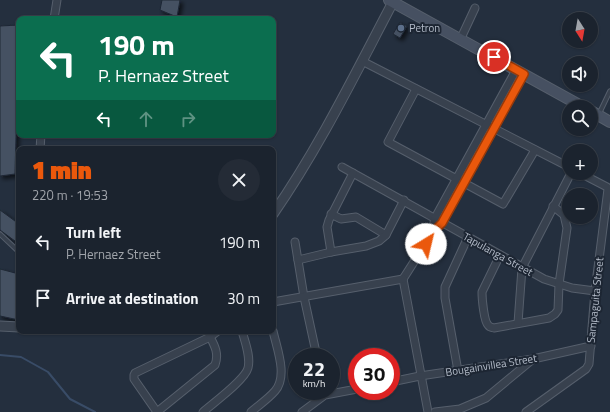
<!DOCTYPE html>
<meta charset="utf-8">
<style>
body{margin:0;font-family:"Titillium Web",sans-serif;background:#242b36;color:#f1f3f6;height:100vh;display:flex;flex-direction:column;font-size:15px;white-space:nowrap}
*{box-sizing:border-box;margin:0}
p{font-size:13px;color:#a0a4aa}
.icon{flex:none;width:22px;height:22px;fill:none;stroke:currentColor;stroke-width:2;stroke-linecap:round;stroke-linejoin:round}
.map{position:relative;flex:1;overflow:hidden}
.panel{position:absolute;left:16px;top:146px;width:260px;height:188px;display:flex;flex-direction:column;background:#1b232e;border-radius:8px;box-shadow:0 1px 3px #0004,0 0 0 1px #39404a}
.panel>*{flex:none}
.banner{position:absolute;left:16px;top:16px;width:260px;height:122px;border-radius:8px;box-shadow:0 1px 3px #0004,0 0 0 1px #39404a;background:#0b6e4f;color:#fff;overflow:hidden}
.needle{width:26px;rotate:169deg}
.buttons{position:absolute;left:562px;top:12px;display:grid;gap:8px}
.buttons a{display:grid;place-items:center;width:36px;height:36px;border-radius:50%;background:#1b232e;box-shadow:0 1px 3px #0004,0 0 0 1px #39404a;font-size:20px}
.speed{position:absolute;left:288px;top:348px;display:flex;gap:8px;font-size:20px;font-weight:700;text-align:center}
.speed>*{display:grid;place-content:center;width:52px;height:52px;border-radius:50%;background:#1b232e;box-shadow:0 1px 3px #0004,0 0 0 1px #39404a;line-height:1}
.speed small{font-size:10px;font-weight:400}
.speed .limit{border:6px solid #d22;background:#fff;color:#111}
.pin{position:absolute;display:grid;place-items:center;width:34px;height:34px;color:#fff;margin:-17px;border:2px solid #fff;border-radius:50%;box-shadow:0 1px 4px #0007}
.me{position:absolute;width:44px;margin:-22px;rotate:36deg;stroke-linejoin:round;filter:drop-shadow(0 0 3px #0008)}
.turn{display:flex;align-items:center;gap:14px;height:84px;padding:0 16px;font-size:18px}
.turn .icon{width:52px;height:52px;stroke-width:2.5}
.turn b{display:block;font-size:28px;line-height:34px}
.lanes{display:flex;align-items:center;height:38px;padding:0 16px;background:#0003;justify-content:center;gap:20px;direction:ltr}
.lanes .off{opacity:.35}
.round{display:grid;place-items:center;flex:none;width:42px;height:42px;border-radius:21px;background:#242b36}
.summary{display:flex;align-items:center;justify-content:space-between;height:68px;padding:0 16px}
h1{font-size:24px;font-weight:800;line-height:30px;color:#ea580c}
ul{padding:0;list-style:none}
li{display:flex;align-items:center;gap:12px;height:56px;padding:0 16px}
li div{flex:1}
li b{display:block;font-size:15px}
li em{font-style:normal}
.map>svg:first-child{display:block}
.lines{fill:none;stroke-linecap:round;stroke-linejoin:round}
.stream{stroke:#394c67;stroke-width:2}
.building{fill:#455162;stroke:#1f2835;filter:url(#shadow)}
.service-casing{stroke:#565f6c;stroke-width:5.5}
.minor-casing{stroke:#565f6c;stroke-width:9}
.tertiary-casing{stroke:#565f6c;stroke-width:11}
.secondary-casing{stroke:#565f6c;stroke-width:12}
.service{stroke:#38414e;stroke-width:3.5}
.minor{stroke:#38414e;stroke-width:7}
.tertiary{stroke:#38414e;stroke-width:9}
.secondary{stroke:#465061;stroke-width:10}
.route-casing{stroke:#983908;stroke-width:10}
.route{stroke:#ea580c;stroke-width:7}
.service-dot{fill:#5c6f8a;stroke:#1d2633;stroke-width:1.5}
.labels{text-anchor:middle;stroke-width:4;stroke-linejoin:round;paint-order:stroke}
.poi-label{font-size:11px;fill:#b4bcc9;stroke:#1d2633;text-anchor:start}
.street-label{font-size:11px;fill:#b4bcc9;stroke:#1d2633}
</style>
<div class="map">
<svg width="610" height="412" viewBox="0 0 610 412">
<defs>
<filter id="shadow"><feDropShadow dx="3" dy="3" stdDeviation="2" flood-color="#0009"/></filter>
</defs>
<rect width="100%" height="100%" fill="#242f3e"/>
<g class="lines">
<!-- stream -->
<path class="stream" d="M0 355 21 357 48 372 70 399 95 412"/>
</g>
<!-- building -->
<g class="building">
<path d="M162 0H180L177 17 160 10Z"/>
<path d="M400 22 407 26 400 38 393 34Z"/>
<path d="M19 25 15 174 0 176V26Z"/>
<path d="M0 210 19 224V244L0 230Z"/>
<path d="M0 269 19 274V320L0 316Z"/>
</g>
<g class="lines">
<!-- service casing -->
<g class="service-casing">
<g id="service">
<path d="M599 114 610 91"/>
<path d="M0 234 19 252"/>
</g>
</g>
<!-- minor casing -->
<g class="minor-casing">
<g id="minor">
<path d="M54 19 57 0"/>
<path d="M461 38 475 8"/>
<path d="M362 61 569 167"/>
<path d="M416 89 388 142 503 204 535 150"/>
<path d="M40 149 41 135"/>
<path d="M342 167 544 279 572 288 595 291"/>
<path d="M331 214 341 219 356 217 386 235"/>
<path d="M434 223 435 218 516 70"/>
<path d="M295 242 304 297 317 357"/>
<path d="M331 252 327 227 329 220 353 173"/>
<path d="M500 255 482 292C482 299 484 321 488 325 490 328 492 327 494 328L549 318 555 314 558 310 559 284 567 228 564 215 553 206"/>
<path d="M298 260 331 252 366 246 379 241 386 235 404 200"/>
<path d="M403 279 433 232 442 223 524 74"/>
<path d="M403 279 428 412"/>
<path d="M273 302 403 279"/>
<path d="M518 323 522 268 571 173"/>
<path d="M458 371 445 298V287L468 237"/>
<path d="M391 382 420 376 533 359 591 346"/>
<path d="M157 412 134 379V375L135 373 210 337 218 331"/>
<path d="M157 412 215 365C219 354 215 346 210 337"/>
<path d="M203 412C213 403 245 380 248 368 251 357 245 342 242 331"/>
<path d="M251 412C259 405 268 399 275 391 288 376 277 349 273 331"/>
<path d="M302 412 325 395 357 389"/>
<path d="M435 412 460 409 486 398 533 359"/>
<path d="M526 412 586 369 589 364 595 291 608 189 607 187 580 173"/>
</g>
</g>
<!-- tertiary casing -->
<g class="tertiary-casing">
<g id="tertiary">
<path d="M273 214C319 148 355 74 393 2"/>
<path d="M0 326 19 327"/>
</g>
</g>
<!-- secondary casing -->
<g class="secondary-casing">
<g id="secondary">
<path d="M389 0 583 107"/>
<path d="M591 111 610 122"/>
</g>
</g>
<!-- service -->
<use href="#service" class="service"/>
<!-- minor -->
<use href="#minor" class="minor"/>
<!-- tertiary -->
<use href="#tertiary" class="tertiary"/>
<!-- secondary -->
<use href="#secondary" class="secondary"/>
</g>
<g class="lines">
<!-- route casing -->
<g class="route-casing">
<path id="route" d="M426 244 433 232 442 223 524 74 494 57"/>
</g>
<!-- route -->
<use href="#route" class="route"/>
</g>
<!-- markers -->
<circle class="service-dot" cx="401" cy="28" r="4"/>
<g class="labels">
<!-- poi labels -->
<g class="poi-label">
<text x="409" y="32">Petron</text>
</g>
<!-- street labels -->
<g class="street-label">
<text transform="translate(498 254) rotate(29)" y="4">Tapulanga Street</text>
<text transform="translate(595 300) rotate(-84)" y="4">Sampaguita Street</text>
<text transform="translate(491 365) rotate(-9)" y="4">Bougainvillea Street</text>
</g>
</g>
</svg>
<div class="buttons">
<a><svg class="needle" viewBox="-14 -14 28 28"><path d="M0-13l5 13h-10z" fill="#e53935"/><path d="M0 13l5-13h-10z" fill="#a0a4aa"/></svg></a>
<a><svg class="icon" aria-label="sound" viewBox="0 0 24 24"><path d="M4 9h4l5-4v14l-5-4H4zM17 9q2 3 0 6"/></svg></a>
<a><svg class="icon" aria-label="search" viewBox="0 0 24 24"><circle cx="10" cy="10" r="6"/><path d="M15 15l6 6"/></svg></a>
<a>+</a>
<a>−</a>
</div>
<div class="speed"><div>22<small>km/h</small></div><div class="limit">30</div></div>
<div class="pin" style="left:494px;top:57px;background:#d93025"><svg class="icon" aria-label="arrive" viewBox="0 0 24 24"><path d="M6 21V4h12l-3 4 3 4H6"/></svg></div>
<svg class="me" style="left:426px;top:244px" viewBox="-20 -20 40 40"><circle r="19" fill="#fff"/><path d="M0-13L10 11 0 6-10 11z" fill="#ea580c"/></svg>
<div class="banner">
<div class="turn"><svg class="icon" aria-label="left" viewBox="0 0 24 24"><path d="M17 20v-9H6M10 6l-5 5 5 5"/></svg><div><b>190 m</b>P. Hernaez Street</div></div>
<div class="lanes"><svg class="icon" aria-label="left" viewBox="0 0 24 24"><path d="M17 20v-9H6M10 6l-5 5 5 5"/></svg><svg class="icon off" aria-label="ahead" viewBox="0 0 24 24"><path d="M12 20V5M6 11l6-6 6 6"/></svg><svg class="icon off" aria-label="right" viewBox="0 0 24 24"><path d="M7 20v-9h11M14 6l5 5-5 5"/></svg></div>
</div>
<section class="panel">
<div class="summary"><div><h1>1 min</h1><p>220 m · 19:53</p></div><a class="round"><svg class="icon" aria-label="close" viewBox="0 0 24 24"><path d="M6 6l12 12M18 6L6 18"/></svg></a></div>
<ul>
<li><svg class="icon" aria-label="left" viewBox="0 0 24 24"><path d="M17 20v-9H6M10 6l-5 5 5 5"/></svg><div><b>Turn left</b><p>P. Hernaez Street</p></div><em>190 m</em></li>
<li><svg class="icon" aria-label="arrive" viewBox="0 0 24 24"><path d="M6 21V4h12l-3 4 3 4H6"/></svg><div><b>Arrive at destination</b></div><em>30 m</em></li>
</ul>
</section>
</div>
